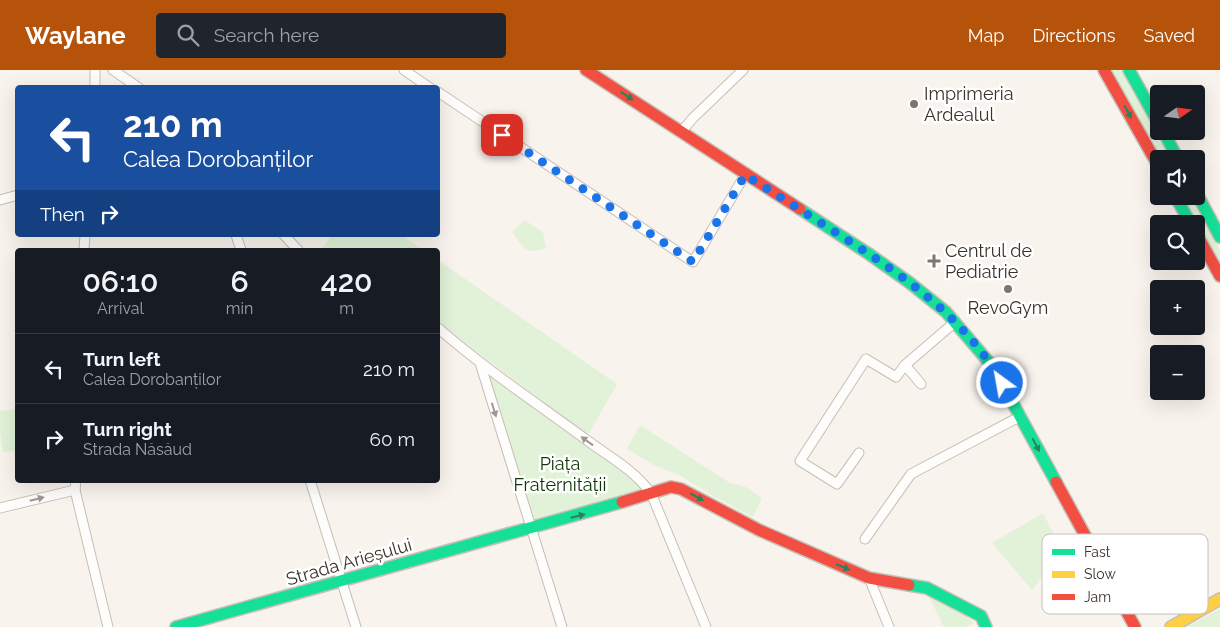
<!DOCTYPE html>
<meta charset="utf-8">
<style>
body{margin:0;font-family:Raleway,sans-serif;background:#20242c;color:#f1f3f6;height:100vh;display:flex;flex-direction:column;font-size:19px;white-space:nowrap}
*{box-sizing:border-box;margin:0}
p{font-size:16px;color:#9ea1a6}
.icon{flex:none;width:28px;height:28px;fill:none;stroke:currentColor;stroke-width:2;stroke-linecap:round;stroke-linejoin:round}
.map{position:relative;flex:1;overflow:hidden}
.drawer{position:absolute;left:15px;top:178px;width:425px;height:235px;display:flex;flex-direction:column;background:#171b24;border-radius:5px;box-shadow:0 5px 20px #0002}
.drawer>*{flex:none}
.guide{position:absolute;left:15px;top:15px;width:425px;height:152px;border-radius:5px;box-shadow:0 5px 20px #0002;background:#1a4fa0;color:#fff;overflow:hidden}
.needle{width:32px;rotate:76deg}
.fabs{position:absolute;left:1150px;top:15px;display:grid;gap:10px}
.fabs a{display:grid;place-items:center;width:55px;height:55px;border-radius:5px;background:#171b24;box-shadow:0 5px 20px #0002;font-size:25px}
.pin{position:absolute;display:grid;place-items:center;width:42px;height:42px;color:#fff;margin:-21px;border-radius:10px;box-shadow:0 2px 8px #0006}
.me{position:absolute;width:55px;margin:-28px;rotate:328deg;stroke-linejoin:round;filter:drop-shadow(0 0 4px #0008)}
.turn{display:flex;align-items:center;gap:18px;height:105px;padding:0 25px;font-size:22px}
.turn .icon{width:65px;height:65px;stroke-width:2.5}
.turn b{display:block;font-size:35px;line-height:42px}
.then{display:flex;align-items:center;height:48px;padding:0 25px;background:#0003;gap:10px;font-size:19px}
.eta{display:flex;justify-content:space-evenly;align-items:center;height:85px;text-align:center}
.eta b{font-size:30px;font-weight:600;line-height:35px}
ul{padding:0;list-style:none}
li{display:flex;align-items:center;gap:15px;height:70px;padding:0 25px;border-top:1px solid #363941}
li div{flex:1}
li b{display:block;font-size:19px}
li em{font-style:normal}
header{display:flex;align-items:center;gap:30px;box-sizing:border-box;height:70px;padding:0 25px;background:#b45309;color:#fff}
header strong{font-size:24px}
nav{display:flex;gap:28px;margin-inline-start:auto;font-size:18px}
.search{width:350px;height:45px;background:#20242c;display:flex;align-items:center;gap:12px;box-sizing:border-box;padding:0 18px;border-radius:5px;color:#9ea1a6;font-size:19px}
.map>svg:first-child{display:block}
.green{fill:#e1f2d8}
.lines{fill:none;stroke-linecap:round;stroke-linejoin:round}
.street-casing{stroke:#c6bfb7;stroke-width:11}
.fast-casing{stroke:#c6bfb7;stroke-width:14}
.slow-casing{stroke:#c6bfb7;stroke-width:14}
.jam-casing{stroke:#c6bfb7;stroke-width:14}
.street{stroke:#fefdfc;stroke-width:9}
.fast{stroke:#16e098;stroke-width:11}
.slow{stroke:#ffcf43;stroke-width:11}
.jam{stroke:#f24e42;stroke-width:11}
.oneway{fill:#2b815a}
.oneway2{fill:#9d9892}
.route{stroke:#1a73e8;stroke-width:9;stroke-dasharray:0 16.2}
.poi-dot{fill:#7e766d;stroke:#fff;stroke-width:2}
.labels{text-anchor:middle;stroke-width:5;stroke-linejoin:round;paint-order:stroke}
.poi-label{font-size:18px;fill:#3c3328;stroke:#fff;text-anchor:start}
.park-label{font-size:18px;fill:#0c3604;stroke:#fff}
.street-label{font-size:18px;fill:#3c3328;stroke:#fff}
.key{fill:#fff;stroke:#c4c2be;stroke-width:1}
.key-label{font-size:14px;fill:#3c3328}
</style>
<header>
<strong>Waylane</strong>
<div class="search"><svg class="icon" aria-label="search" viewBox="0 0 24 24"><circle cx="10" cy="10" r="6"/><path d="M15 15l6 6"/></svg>Search here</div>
<nav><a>Map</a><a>Directions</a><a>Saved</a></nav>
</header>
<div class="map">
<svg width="1220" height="557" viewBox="0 0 1220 557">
<rect width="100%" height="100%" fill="#f9f3ed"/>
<!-- green -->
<g class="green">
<path d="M1109 0H1121L1170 89H1159Z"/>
<path d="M1179 126H1191L1220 179V202Z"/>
<path d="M524 150 543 162 546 178C524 185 525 179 512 162Z"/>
<path d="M332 165H401L423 180H321Z"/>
<path d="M438 190 617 314 588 365 438 253Z"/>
<path d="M480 293 580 365 651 423 530 458Z"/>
<path d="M17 339V380L3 383 0 364V341Z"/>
<path d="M640 355 730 413 746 417 762 428 753 447 713 426 681 406 654 395 627 379Z"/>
<path d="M1043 443 1062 481 1032 520 992 473Z"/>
<path d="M927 523 956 537 974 553 965 557H944Z"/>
<path d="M1220 539V557H1186Z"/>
</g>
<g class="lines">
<!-- street casing -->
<g class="street-casing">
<g id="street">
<path d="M113 0 139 18"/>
<path d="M404 0 430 18"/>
<path d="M95 18V0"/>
<path d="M438 22 693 192 745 105"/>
<path d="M681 62 693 48 743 0"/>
<path d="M0 130 18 125"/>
<path d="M236 165 241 180"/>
<path d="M284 165 298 180"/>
<path d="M84 180 85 165"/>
<path d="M438 258C484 298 535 332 584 368 609 387 632 398 651 423L706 557"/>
<path d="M480 293 562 557"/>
<path d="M921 314 905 295 955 252"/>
<path d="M859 383 837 414 800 391 866 289 896 307 905 295"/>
<path d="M76 410 75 420 108 557"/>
<path d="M310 410 356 557"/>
<path d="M0 438 75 420"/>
<path d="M865 469 911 404 1021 346"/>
<path d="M869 508 889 557"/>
</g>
</g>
<!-- fast casing -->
<g class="fast-casing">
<g id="fast">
<path d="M1129 0 1159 54"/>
<path d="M1163 61 1178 89"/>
<path d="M1196 122 1220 167"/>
<path d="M1175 126 1191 154"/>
<path d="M800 139 869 184 910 213 946 242 993 297 1056 412"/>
<path d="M909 515 927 518 981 546 986 557"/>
<path d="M176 557 622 432"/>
</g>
</g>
<!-- slow casing -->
<g class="slow-casing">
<path id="slow" d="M1171 557 1220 529"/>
</g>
<!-- jam casing -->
<g class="jam-casing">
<g id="jam">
<path d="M586 0 800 139"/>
<path d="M1104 0 1159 97"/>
<path d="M1196 163 1220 206"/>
<path d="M1056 412 1135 557"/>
<path d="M622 432 671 417 681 419 759 460 869 508 909 515"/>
</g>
</g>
<!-- street -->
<use href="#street" class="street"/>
<!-- fast -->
<use href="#fast" class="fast"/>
<!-- slow -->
<use href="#slow" class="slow"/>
<!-- jam -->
<use href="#jam" class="jam"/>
</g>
<!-- one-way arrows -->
<defs><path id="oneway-solid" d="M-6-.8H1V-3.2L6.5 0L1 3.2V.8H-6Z" transform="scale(1.25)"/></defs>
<g class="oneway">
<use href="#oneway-solid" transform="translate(627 26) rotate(33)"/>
<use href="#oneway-solid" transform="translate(1128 42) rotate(61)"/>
<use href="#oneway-solid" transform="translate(1036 375) rotate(62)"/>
<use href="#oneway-solid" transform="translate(697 427) rotate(29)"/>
<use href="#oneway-solid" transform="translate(578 446) rotate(-14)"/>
<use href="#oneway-solid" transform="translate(843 497) rotate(23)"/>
</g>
<g class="oneway2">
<use href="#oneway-solid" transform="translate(494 340) rotate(73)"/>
<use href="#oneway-solid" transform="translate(587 371) rotate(-144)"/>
<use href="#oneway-solid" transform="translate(37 429) rotate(-14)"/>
</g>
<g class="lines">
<!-- route -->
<path class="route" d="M502 65 693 192 745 105C776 124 807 144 838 164 901 204 965 247 1002 313"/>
</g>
<!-- markers -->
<g class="poi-dot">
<circle cx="914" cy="34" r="5"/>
<path d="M931.5 183.5h5v5h5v5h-5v5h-5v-5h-5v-5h5z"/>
<circle cx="1008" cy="219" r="5"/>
</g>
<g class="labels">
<!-- poi labels -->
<g class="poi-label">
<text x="924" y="30">Imprimeria<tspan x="924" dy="21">Ardealul</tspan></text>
<text x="945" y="187">Centrul de<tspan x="945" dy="21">Pediatrie</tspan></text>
<text x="1008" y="244" text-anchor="middle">RevoGym</text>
</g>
<!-- park labels -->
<g class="park-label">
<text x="560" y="400">Piața<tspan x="560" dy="21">Fraternității</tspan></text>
</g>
<!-- street labels -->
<g class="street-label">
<text transform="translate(349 492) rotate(-16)" y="6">Strada Arieșului</text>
</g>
</g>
<!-- legend -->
<rect x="1042" y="464" width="166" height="80" rx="8" class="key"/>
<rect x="1052" y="479" width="23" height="6" fill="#16e098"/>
<rect x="1052" y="501" width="23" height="7" fill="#ffcf43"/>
<rect x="1052" y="524" width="23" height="6" fill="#f24e42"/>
<g class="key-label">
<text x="1084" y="487">Fast</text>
<text x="1084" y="509">Slow</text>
<text x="1084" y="532">Jam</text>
</g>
</svg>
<div class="fabs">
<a><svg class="needle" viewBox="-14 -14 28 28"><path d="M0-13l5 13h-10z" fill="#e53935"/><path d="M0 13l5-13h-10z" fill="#9ea1a6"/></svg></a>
<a><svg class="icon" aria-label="sound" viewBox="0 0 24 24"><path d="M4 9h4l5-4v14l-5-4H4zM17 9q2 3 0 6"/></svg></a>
<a><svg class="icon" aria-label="search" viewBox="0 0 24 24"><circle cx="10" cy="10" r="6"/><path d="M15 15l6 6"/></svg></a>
<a>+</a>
<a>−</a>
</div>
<div class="pin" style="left:502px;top:65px;background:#d93025"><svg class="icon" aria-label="arrive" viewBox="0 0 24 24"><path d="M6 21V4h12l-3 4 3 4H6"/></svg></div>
<svg class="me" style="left:1002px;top:313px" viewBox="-20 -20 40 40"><circle r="17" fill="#1a73e8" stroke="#fff" stroke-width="3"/><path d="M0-11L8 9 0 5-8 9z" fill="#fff"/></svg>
<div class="guide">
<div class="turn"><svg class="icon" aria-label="left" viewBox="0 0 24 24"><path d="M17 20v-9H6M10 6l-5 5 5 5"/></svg><div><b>210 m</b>Calea Dorobanților</div></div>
<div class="then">Then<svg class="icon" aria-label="right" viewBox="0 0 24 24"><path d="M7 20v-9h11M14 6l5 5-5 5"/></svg></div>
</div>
<section class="drawer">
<div class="eta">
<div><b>06:10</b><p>Arrival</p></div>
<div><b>6</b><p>min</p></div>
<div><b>420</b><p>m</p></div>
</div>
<ul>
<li><svg class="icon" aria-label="left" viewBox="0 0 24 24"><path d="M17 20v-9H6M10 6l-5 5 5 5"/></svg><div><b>Turn left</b><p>Calea Dorobanților</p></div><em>210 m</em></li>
<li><svg class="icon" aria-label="right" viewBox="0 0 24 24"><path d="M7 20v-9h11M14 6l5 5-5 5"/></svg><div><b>Turn right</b><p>Strada Năsăud</p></div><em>60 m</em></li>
</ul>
</section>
</div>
